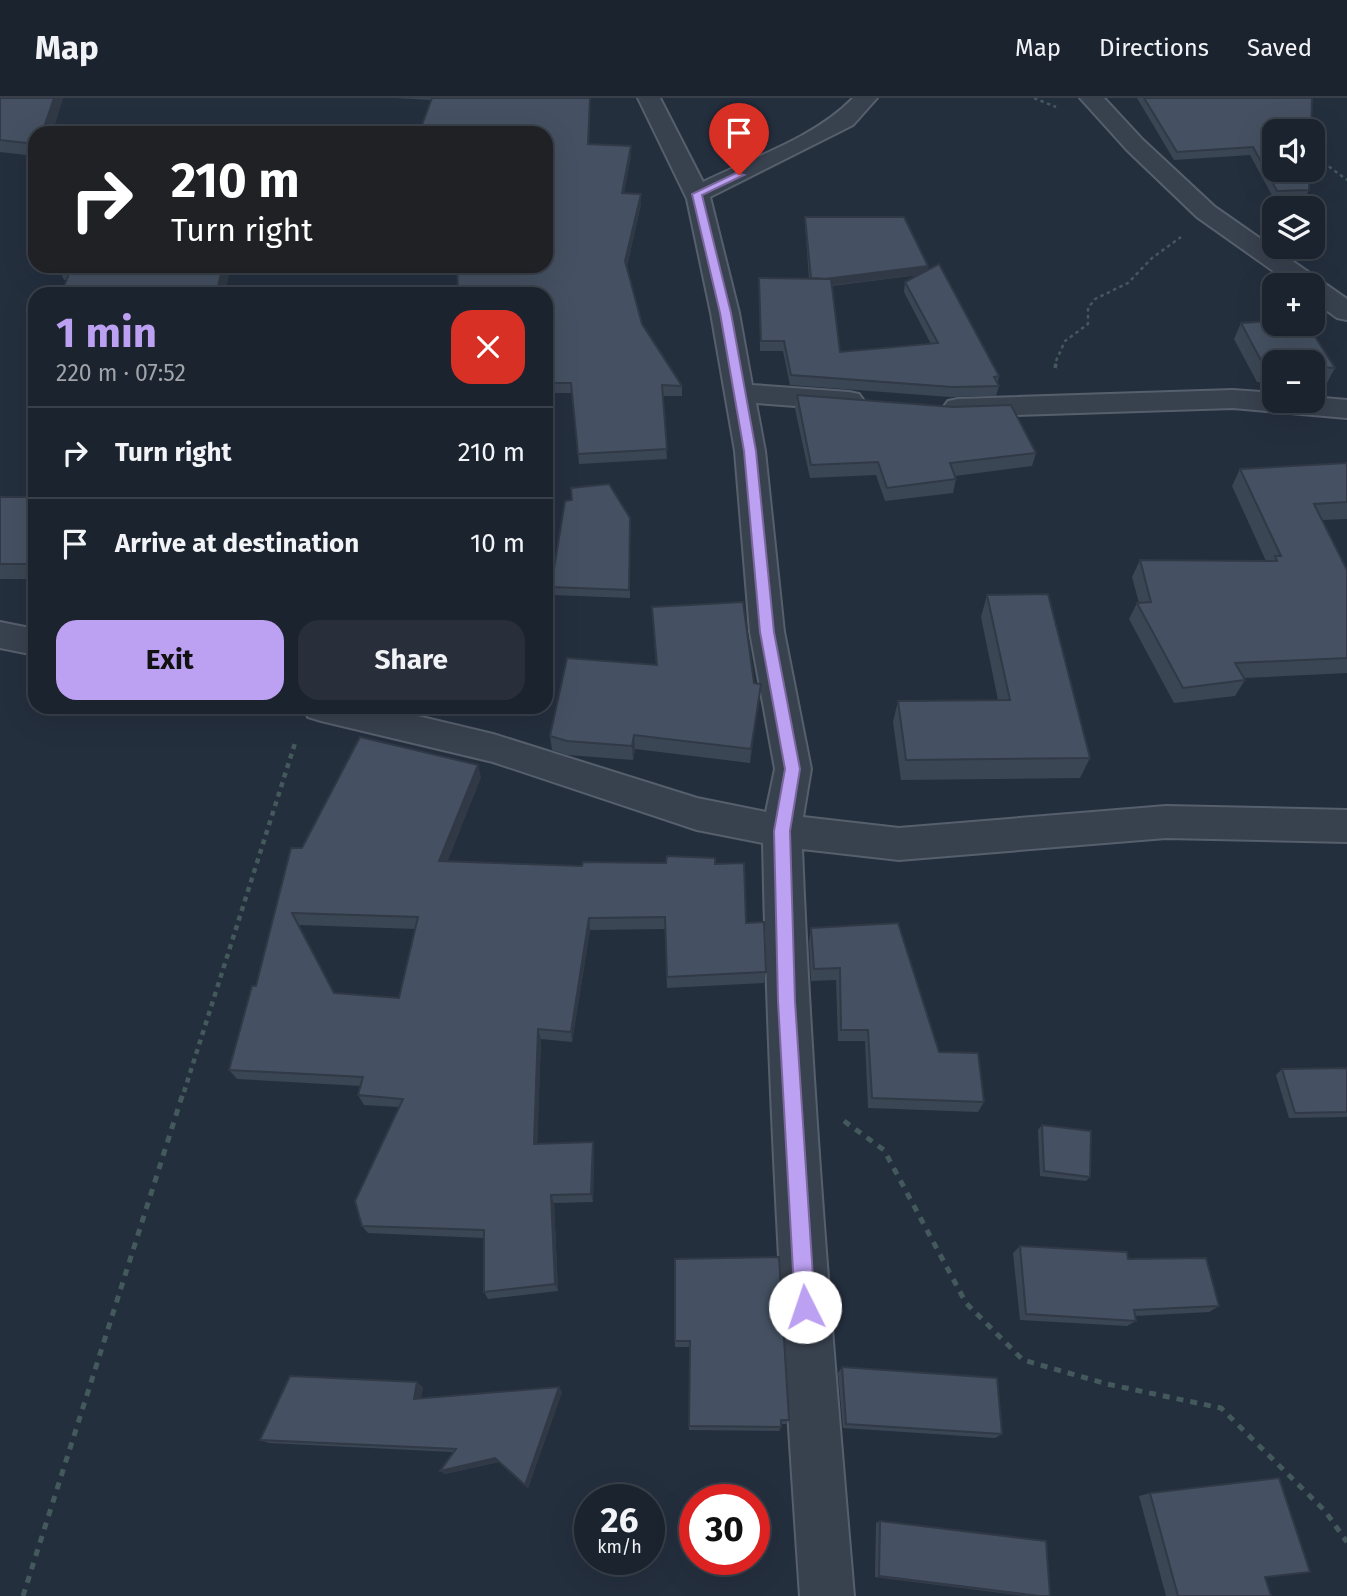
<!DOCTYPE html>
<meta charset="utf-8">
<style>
body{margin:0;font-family:"Fira Sans",sans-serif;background:#282f3a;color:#f1f3f6;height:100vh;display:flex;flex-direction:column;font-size:26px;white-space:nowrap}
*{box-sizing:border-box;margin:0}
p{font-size:23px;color:#a0a4aa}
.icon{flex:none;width:38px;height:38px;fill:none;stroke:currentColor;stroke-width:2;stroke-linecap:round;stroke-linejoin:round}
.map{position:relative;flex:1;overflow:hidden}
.details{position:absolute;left:28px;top:189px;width:525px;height:427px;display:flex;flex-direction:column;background:#1b232e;border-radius:21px;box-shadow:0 7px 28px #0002,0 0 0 2px #39404a}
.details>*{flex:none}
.banner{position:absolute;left:28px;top:28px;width:525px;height:147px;border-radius:21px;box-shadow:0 7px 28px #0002,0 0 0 2px #39404a;background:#202124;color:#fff;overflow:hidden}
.buttons{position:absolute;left:1262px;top:21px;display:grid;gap:14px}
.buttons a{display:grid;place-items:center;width:63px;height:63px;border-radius:14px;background:#1b232e;box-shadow:0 7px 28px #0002,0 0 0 2px #39404a;font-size:35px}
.speed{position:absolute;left:574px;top:1386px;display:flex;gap:14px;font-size:35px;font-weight:700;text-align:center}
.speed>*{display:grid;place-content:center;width:91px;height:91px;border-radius:50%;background:#1b232e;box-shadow:0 7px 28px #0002,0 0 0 2px #39404a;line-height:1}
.speed small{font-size:18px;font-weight:400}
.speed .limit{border:10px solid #d22;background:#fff;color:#111}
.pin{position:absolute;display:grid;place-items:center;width:60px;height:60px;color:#fff;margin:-72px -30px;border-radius:50% 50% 50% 0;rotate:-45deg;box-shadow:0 0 7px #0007}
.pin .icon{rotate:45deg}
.me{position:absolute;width:77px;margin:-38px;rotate:356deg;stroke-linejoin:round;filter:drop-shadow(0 0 5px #0008)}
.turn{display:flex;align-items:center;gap:24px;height:147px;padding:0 28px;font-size:32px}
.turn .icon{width:91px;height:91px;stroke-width:2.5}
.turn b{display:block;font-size:49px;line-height:60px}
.round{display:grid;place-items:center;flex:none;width:74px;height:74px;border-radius:21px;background:#282f3a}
.head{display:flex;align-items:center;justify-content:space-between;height:119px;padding:0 28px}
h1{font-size:42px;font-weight:700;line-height:52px;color:#bca0f2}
.cta{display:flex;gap:14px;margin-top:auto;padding:14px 28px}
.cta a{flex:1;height:80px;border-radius:21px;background:#bca0f2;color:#111;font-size:28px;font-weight:700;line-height:80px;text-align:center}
.cta a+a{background:#282f3a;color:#f1f3f6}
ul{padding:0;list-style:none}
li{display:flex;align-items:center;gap:21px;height:91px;padding:0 28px;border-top:2px solid #39404a}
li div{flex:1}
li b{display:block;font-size:26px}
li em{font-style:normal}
header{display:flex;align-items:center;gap:42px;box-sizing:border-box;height:98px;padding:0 35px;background:#1b232e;border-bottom:2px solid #39404a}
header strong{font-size:33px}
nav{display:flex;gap:38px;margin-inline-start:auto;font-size:24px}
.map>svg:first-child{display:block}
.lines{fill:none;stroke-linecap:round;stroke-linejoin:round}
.minor-casing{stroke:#565f6c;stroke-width:4}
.path-far3{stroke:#44595c;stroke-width:2.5;stroke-dasharray:3.5 3.5;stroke-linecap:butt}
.path-far2{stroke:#44595c;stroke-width:3.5;stroke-dasharray:4.5 4.5;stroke-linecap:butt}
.path-far1{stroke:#44595c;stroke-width:4.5;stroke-dasharray:5 5;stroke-linecap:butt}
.path{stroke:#44595c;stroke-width:5;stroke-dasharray:7 7;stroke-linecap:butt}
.minor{fill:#38414e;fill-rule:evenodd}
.wall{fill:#3b4654;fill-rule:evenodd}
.shaded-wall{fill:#303945}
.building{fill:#455162;stroke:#303945;stroke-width:2;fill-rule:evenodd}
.route{fill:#bca0f2;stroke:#7a689d;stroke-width:2}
</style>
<header>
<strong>Map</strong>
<nav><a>Map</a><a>Directions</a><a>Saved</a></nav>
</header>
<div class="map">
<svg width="1347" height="1498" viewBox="0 0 1347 1498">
<rect width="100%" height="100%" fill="#242f3e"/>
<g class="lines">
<!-- minor casing -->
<g class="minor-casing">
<g id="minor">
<path d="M638 0H660L703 84C752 60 816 39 853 0H877L853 27 710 99 739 215 752 287 849 294 859 296 864 303 859 310 849 312 756 305 765 353 784 534 811 671 803 719 899 730 1166 708 1347 712V744L1166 740 899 762 802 751C812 1001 833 1249 854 1498H800C783 1247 768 996 763 745L697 732 493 664 321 623 308 619 303 609H380L493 636 697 700 766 714 775 671 750 534 735 353 711 215 687 101Z"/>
<path d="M1080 0H1104L1143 42 1215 109 1347 201V222L1337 220 1312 202V187H1293L1197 119 1127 52Z"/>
<path d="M1233 292 1274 295V303H1312V299L1347 302V320L1233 310 958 319 948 317 943 310 948 303 958 301Z"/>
<path d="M0 524 35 531V557L0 550Z"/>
</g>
</g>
<!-- path-far3 -->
<g class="path-far3">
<path d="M1034 0 1056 9"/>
<path d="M1312 56 1347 82"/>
<path d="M1056 263 1065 243 1088 226V210L1095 201 1128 185 1152 160 1181 139"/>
</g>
<!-- path-far2 -->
<path class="path-far2" d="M1055 270 1057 261"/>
<!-- path-far1 -->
<path class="path-far1" d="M184 994 296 642"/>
<!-- path -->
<g class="path">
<path d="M844 1023 884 1052 966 1205 1023 1262 1107 1286 1221 1310 1325 1413 1347 1444"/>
<path d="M23 1498 184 992"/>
</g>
<!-- minor -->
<use href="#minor" class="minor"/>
</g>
<!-- wall -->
<g class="wall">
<path d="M0 0H63L52 35H35V58L0 54Z"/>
<path d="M395 0H590L589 47 631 48V58L624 95 641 106 627 168 642 226 682 288V298H663L667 361 579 366 572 295H546V168L432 2Z"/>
<path d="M1137 0H1312L1309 92 1305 100 1274 101 1250 57 1174 62Z"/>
<path d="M805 119 928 168 927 173 999 278 997 286 999 288 996 298 950 299 790 287 783 253H760L759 180H809L805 127ZM919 177 905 184 904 194 931 246 840 254 832 188Z"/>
<path d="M58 168H231L64 182Z"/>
<path d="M1241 225 1335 270 1327 285H1312V264H1274V284H1257L1234 241Z"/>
<path d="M797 297 1036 355 1032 368 955 378 956 381 953 395 885 403 876 377 810 380 795 311Z"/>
<path d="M1347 365V421L1322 422 1347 472V575L1244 580 1245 582 1235 598 1174 605 1129 521 1137 505H1139L1132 479 1140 462 1266 463 1232 388 1240 371Z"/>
<path d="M0 399 35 401V481H0Z"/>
<path d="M630 428V500L552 497 551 489Z"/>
<path d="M987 497 1090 660 1080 680 901 682 893 624 898 603 998 602 981 519Z"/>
<path d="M652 509 754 585 761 586 750 665 635 651 633 662 568 657 552 652 550 638 656 567Z"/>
<path d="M481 679 447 764 582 768 715 766 746 825 766 874 764 885 667 890 665 831 590 832 572 944 541 941 537 1046 593 1044 594 1053 593 1104 554 1105 558 1193 488 1201 484 1194V1140L368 1135 362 1128 399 1009 364 1007 358 997 361 988 237 981 229 972 256 888 302 750ZM299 827 415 831 399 900 334 895Z"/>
<path d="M811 830 939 954 984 1004 978 1014 868 1010 865 943H838L836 882 811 883 809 843Z"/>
<path d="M1347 970V1018L1346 1019 1289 1020 1276 977 1282 971Z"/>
<path d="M1042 1027 1090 1079 1086 1083 1040 1078 1038 1032Z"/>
<path d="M1020 1148 1128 1161 1219 1208 1209 1214 1135 1218 1136 1223 1127 1228 1020 1222 1013 1155Z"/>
<path d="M675 1161 789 1322 786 1326H781V1329L779 1333 689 1332V1249H675Z"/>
<path d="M842 1269 1002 1336 995 1340 843 1330 838 1275Z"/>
<path d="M423 1289 421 1300 562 1294 528 1390 499 1364 445 1376 440 1373 453 1354 269 1345 260 1342Z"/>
<path d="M1150 1395 1265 1479 1271 1498H1166L1139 1398Z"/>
<path d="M880 1423 1050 1498H1027L875 1479 876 1425Z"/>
</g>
<!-- shaded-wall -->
<g class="shaded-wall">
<path d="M54 0H63L52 35H42Z"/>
<path d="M631 48V58L622 105V95Z"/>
<path d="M641 96V106L626 173 625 163Z"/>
<path d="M223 168H231L225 196H216Z"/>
<path d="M928 168 927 176 810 190 811 182Z"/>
<path d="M761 586 759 601 750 665 751 651Z"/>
<path d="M634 637 635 651 633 662 632 648Z"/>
<path d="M478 667 481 679 443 775 439 763Z"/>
<path d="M589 820 590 832 572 944 571 934Z"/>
<path d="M538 931 541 941 537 1055 534 1046Z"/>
<path d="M593 1044 594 1053 593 1104 591 1096Z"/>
<path d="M551 1097 554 1105 558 1193 555 1186Z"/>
<path d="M417 1284 423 1289 420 1306 414 1301Z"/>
<path d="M559 1289 562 1294 528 1390 525 1387Z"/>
<path d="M495 1360 499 1364 445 1376 440 1373Z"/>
</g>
<!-- building -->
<g class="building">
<path d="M0 0H54L42 35H35V46L0 42Z"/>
<path d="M432 0H590L588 46 631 48 622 95 641 96 625 163 642 226 682 288 662 287 667 351 578 356 571 285H546V196H458L457 168H546V35H419Z"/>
<path d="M1144 0H1312L1311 33H1274V72H1310L1309 92 1277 93 1253 49 1177 54Z"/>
<path d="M805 119H904L928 168 825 181 811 180Z"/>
<path d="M939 166 999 278 994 279 999 288 952 289 791 277 784 243H761L759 180 831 181 840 254 938 245 905 184Z"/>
<path d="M72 168H223L216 196H61Z"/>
<path d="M1274 223V226H1307L1335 270 1312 269V264H1274V269L1264 268 1241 225Z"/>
<path d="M797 297 953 309 1011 307 1036 355 950 365 956 381 887 390 878 364 811 367Z"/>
<path d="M1347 365V404L1314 406 1347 472V560L1235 565 1245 582 1183 590 1137 505 1151 504 1140 462 1277 463 1275 458H1281L1240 371Z"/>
<path d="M609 386 630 420 629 492 551 489 565 403 572 402 571 390Z"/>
<path d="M0 399H27L35 401V466H0Z"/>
<path d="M1048 496 1090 660 906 662 898 603 1010 602 987 497Z"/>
<path d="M743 504 754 585 761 586 751 651 634 637 632 648 567 643 550 638 567 560 657 567 652 509Z"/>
<path d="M360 639 478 667 439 763 582 768 583 764 666 765 667 758 715 760V766L744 765 746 825 764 824 766 874 667 879 665 819 589 820 571 934 538 931 534 1046 593 1044 591 1096 551 1097 555 1186 484 1194V1132L362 1128 355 1103 403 1001 358 997 363 979 229 972 252 888H256L291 750H302ZM292 815 418 819 399 900 334 895Z"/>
<path d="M898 825 939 954 978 955 984 1004 872 1000 868 932H841L840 870 814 871 811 830Z"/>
<path d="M1347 970V1014L1295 1015 1282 971Z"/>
<path d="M1042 1027 1091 1033 1090 1079 1044 1073Z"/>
<path d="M1020 1148 1127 1154 1128 1161 1206 1160 1219 1208 1134 1212 1136 1223 1026 1216Z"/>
<path d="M779 1159 789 1322H781V1329L689 1328 690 1243H675V1161Z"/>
<path d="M842 1269 997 1280 1002 1336 846 1326Z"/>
<path d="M290 1278 417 1284 414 1301 559 1289 525 1387 495 1360 440 1373 456 1351 260 1342Z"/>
<path d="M1279 1380 1310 1474 1265 1479 1271 1498H1178L1150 1395Z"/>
<path d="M880 1423 1046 1443 1050 1498H1039L879 1478Z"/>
</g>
<!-- route -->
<path class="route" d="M736 75 744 77 702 97 731 215 756 353 774 534 800 671 790 733 795 903 815 1209 812 1216 805 1219 798 1216 795 1209 778 903 774 733 785 671 760 534 744 353 720 215 692 96Z"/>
</svg>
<div class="buttons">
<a><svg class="icon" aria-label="sound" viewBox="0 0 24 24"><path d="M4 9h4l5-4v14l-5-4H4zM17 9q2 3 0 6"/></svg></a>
<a><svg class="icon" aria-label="layers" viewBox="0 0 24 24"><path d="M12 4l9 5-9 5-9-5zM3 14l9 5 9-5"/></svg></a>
<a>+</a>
<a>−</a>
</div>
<div class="speed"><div>26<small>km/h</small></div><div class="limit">30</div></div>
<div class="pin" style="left:739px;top:77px;background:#d93025"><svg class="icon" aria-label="arrive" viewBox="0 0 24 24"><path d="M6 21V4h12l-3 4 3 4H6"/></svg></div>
<svg class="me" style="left:805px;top:1209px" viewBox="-20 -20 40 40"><circle r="19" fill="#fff"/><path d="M0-13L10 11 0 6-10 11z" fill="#bca0f2"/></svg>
<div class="banner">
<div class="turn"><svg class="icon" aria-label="right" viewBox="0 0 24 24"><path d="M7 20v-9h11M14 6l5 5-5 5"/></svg><div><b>210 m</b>Turn right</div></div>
</div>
<section class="details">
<div class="head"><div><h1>1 min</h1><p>220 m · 07:52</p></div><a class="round" style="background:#d93025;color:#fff"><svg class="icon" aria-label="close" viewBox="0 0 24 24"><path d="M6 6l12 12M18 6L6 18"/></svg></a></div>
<ul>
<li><svg class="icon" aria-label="right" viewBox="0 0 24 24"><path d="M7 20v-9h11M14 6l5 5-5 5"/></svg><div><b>Turn right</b></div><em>210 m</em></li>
<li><svg class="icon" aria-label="arrive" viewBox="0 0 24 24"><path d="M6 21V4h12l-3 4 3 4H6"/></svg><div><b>Arrive at destination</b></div><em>10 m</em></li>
</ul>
<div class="cta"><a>Exit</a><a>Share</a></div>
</section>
</div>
